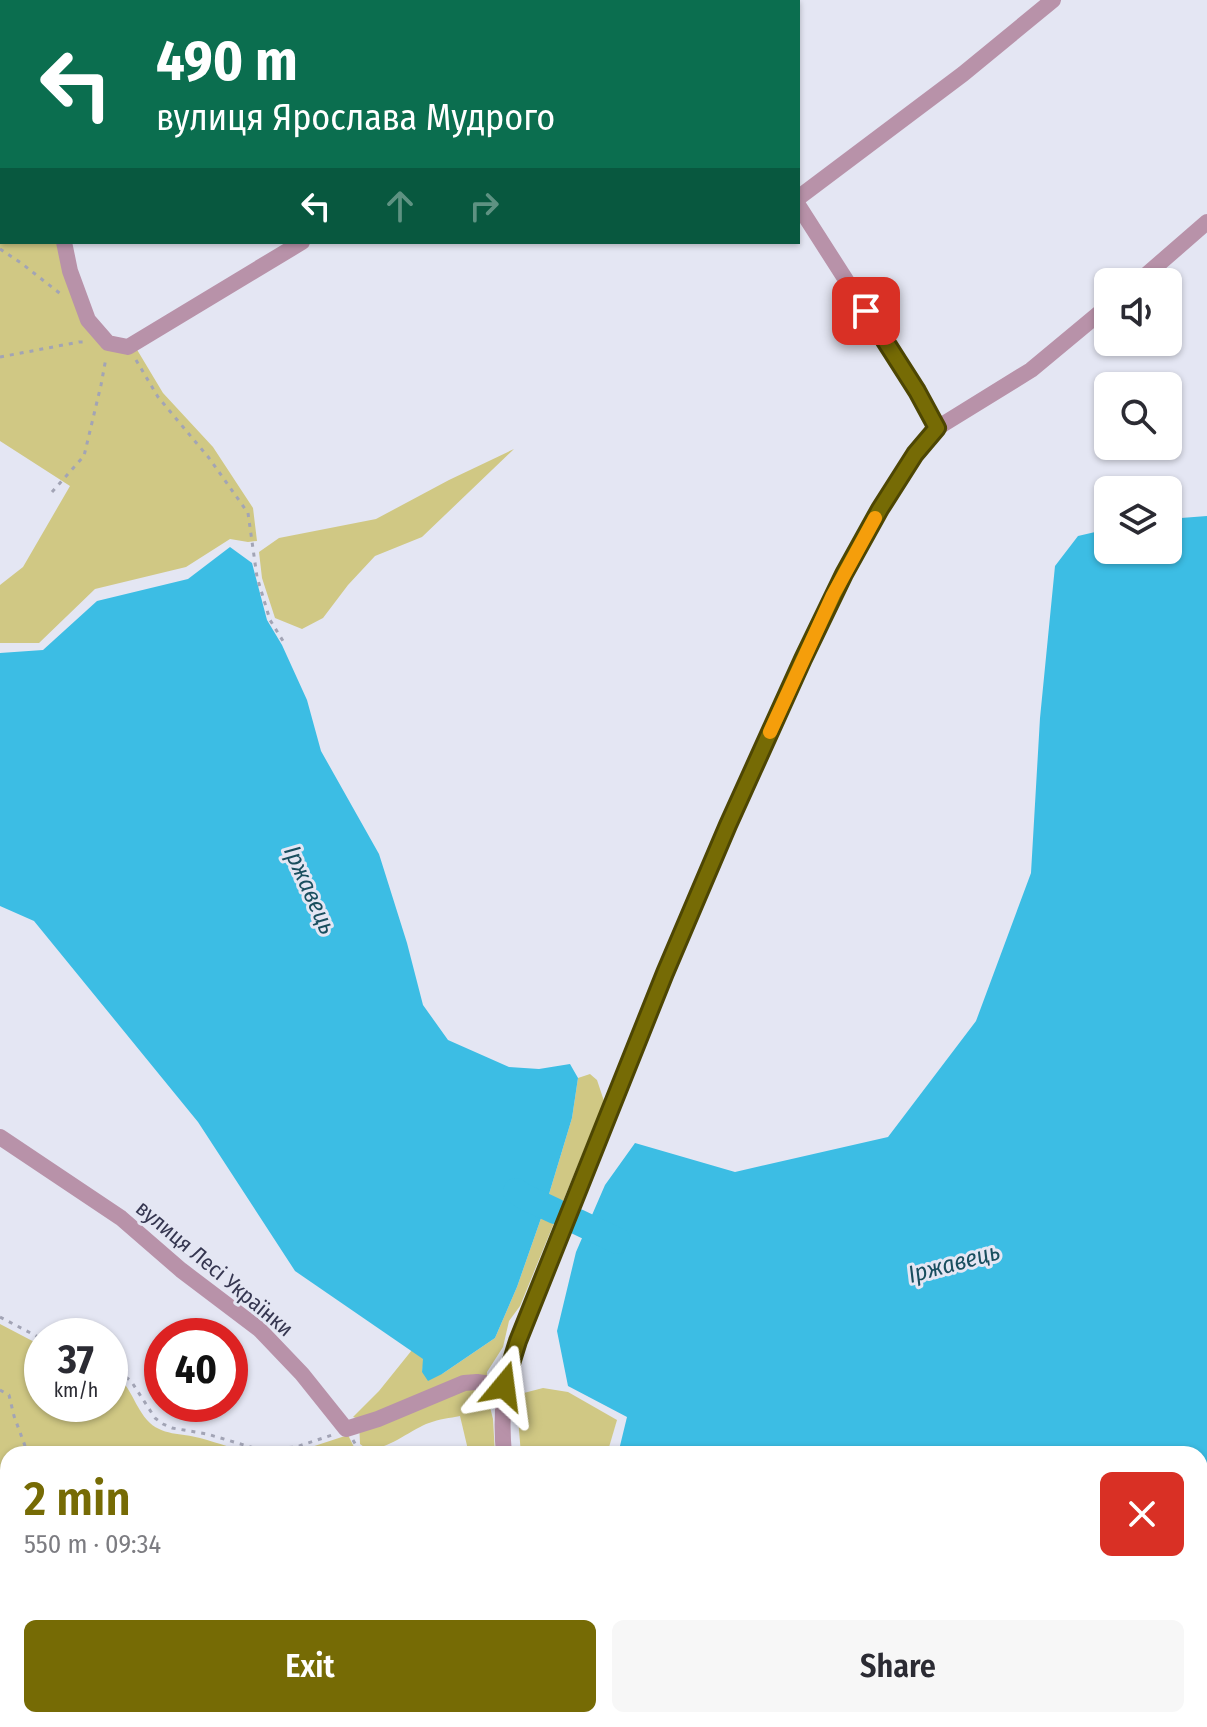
<!DOCTYPE html>
<meta charset="utf-8">
<style>
body{margin:0;font-family:"Fira Sans Condensed",sans-serif;background:#f7f7f7;color:#2b2b33;height:100vh;display:flex;flex-direction:column;font-size:30px;white-space:nowrap}
*{box-sizing:border-box;margin:0}
p{font-size:26px;color:#7c7c81}
.icon{flex:none;width:44px;height:44px;fill:none;stroke:currentColor;stroke-width:2;stroke-linecap:round;stroke-linejoin:round}
.map{position:relative;flex:1;overflow:hidden}
.panel{position:absolute;left:0px;top:1446px;width:1208px;height:282px;display:flex;flex-direction:column;background:#fff;border-radius:24px 24px 0 0;box-shadow:0 2px 6px #0004}
.panel>*{flex:none}
.hud{position:absolute;left:0px;top:0px;width:800px;height:244px;box-shadow:0 2px 6px #0004;background:#0b6e4f;color:#fff;overflow:hidden}
.fabs{position:absolute;left:1094px;top:268px;display:grid;gap:16px}
.fabs a{display:grid;place-items:center;width:88px;height:88px;border-radius:12px;background:#fff;box-shadow:0 2px 6px #0004;font-size:40px}
.speed{position:absolute;left:24px;top:1318px;display:flex;gap:16px;font-size:40px;font-weight:700;text-align:center}
.speed>*{display:grid;place-content:center;width:104px;height:104px;border-radius:50%;background:#fff;box-shadow:0 2px 6px #0004;line-height:1}
.speed small{font-size:20px;font-weight:400}
.speed .limit{border:12px solid #d22;background:#fff;color:#111}
.pin{position:absolute;display:grid;place-items:center;width:68px;height:68px;color:#fff;margin:-34px;border-radius:16px;box-shadow:0 4px 12px #0006}
.me{position:absolute;width:88px;margin:-44px;rotate:16deg;stroke-linejoin:round;filter:drop-shadow(0 0 6px #0008)}
.turn{display:flex;align-items:center;gap:28px;height:168px;padding:0 24px;font-size:36px}
.turn .icon{width:104px;height:104px;stroke-width:2.5}
.turn b{display:block;font-size:56px;line-height:68px}
.lanes{display:flex;align-items:center;height:76px;padding:0 24px;background:#0003;justify-content:center;gap:40px;direction:ltr}
.lanes .off{opacity:.35}
.round{display:grid;place-items:center;flex:none;width:84px;height:84px;border-radius:12px;background:#f7f7f7}
.overview{display:flex;align-items:center;justify-content:space-between;height:136px;padding:0 24px}
h1{font-size:48px;font-weight:600;line-height:60px;color:#766b05}
.action{display:flex;gap:16px;margin-top:auto;padding:16px 24px}
.action a{flex:1;height:92px;border-radius:12px;background:#766b05;color:#fff;font-size:32px;font-weight:600;line-height:92px;text-align:center}
.action a+a{background:#f7f7f7;color:#2b2b33}
.map>svg:first-child{display:block}
.green{fill:#d0c884}
.water{fill:#3cbde4}
.lines{fill:none;stroke-linecap:round;stroke-linejoin:round}
.river{stroke:#3cbde4;stroke-width:26}
.building{fill:#cdcff2}
.path{stroke:#a2a4b5;stroke-width:3;stroke-dasharray:4 6;stroke-linecap:butt}
.minor{stroke:#b892a9;stroke-width:16}
.major{stroke:#8c4a74;stroke-width:20}
.route-casing{stroke:#4d4603;stroke-width:20}
.route{stroke:#766b05;stroke-width:14}
.slow{stroke:#f59e0b;stroke-width:14}
.labels{text-anchor:middle;stroke-width:6;stroke-linejoin:round;paint-order:stroke}
.street-label{font-size:22px;fill:#353650;stroke:#e4e6f3}
.water-label{font-size:24px;font-style:italic;fill:#194e5e;stroke:#e4e6f3}
</style>
<div class="map">
<svg width="1207" height="1727" viewBox="0 0 1207 1727">
<rect width="100%" height="100%" fill="#e4e6f3"/>
<!-- green -->
<g class="green">
<path d="M2 214V242H60L85 322 136 348 163 393 213 447 253 508 257 541 248 542 230 539 186 567 95 589 39 643H0V585L23 567 70 486 0 441V217Z"/>
<path d="M514 449 422 537 375 556 348 585 323 618 302 629 275 618 262 578 259 552 279 538 376 519 449 480Z"/>
<path d="M590 1074 597 1080 604 1101 520 1306 509 1321 503 1347 487 1372 486 1391 493 1419 495 1454H469L460 1416C450 1418 439 1419 429 1423 410 1429 377 1460 360 1444L359 1419 353 1417 379 1391 412 1350 424 1359 422 1372 442 1374 495 1338 517 1287 546 1204 572 1118 578 1078Z"/>
<path d="M0 1324 42 1346V1404H110V1370C132 1386 132 1402 147 1420 161 1436 182 1433 200 1438 221 1444 240 1451 261 1454H8V1648L0 1642Z"/>
<path d="M543 1388 568 1392 617 1420 607 1454H521L516 1395Z"/>
<path d="M348 1435 357 1453 362 1454H281H290Z"/>
<path d="M107 1720H438L440 1727H117Z"/>
</g>
<!-- water -->
<g class="water">
<path d="M1207 516V1515L1200 1520V1454H618L627 1417 568 1386 557 1331 576 1252 605 1185 635 1143 735 1172 888 1137 976 1021 1031 873 1040 718 1055 566 1078 536 1108 529V550H1168V519Z"/>
<path d="M230 547 252 563 267 620 282 645 307 700 321 751 379 854 407 943 423 1005 448 1040 509 1067 539 1069 570 1064 578 1078 572 1118 546 1204 517 1287 495 1338 442 1374 428 1381 422 1372 423 1359 295 1271 198 1122 34 921 0 906V653L43 650 97 601 188 579Z"/>
</g>
<g class="lines">
<!-- river -->
<g class="river">
<path d="M516 1191 523 1196 555 1211"/>
<path d="M578 1222 618 1241"/>
</g>
</g>
<!-- building -->
<path class="building" d="M0 1708 8 1711 9 1720 6 1727H0Z"/>
<g class="lines">
<!-- path -->
<g class="path">
<path d="M0 249 21 263 62 295"/>
<path d="M0 357 79 342H88"/>
<path d="M136 360 158 397 209 458 248 513 257 577 270 620 283 641"/>
<path d="M52 492 84 456 101 385 106 358"/>
<path d="M0 1317 42 1339"/>
<path d="M110 1365 131 1381 155 1418 163 1424 172 1428 207 1434 254 1448 266 1449 296 1447 332 1435"/>
<path d="M0 1390 9 1395 14 1416 28 1454"/>
<path d="M353 1440 361 1454"/>
<path d="M241 1454 246 1446"/>
<path d="M352 1454 356 1446"/>
<path d="M0 1540 8 1538"/>
<path d="M0 1579 8 1575"/>
<path d="M315 1720 324 1727"/>
<path d="M441 1720 443 1727"/>
<path d="M237 1727 238 1720"/>
</g>
<!-- minor -->
<g class="minor">
<path d="M305 0 306 2"/>
<path d="M473 0 474 2"/>
<path d="M397 2 400 0"/>
<path d="M670 2 673 0"/>
<path d="M0 40 2 45"/>
<path d="M798 198 963 74 1053 0"/>
<path d="M798 205 917 391 937 428"/>
<path d="M64 242 70 271 88 320 108 343 128 347 302 242"/>
<path d="M1138 282 1207 222"/>
<path d="M0 1137 121 1218 181 1270 259 1329 302 1374 346 1429 378 1419 464 1383 477 1382 504 1386"/>
<path d="M504 1454C500 1412 504 1380 518 1341L608 1113 728 825 823 617 844 574 880 509 915 454 937 428 1031 370 1108 306"/>
<path d="M553 1720 555 1727"/>
<path d="M926 1720 929 1727"/>
</g>
<!-- major -->
<g class="major">
<path d="M0 1651 8 1657"/>
<path d="M96 1720 106 1727"/>
</g>
</g>
<g class="lines">
<!-- route casing -->
<g class="route-casing">
<path id="route" d="M504 1386 518 1341 665 973 728 825 803 659 844 574 880 509 915 454 937 428 917 391 866 311"/>
</g>
<!-- route -->
<use href="#route" class="route"/>
<!-- slow -->
<path class="slow" d="M770 732 833 595 875 518"/>
</g>
<g class="labels">
<!-- street labels -->
<g class="street-label">
<text transform="translate(215 1268) rotate(40)" y="8">вулиця Лесі Українки</text>
</g>
<!-- water labels -->
<g class="water-label">
<text transform="translate(310 890) rotate(66)" y="8">Іржавець</text>
<text transform="translate(954 1263) rotate(-15)" y="8">Іржавець</text>
</g>
</g>
</svg>
<div class="fabs">
<a><svg class="icon" aria-label="sound" viewBox="0 0 24 24"><path d="M4 9h4l5-4v14l-5-4H4zM17 9q2 3 0 6"/></svg></a>
<a><svg class="icon" aria-label="search" viewBox="0 0 24 24"><circle cx="10" cy="10" r="6"/><path d="M15 15l6 6"/></svg></a>
<a><svg class="icon" aria-label="layers" viewBox="0 0 24 24"><path d="M12 4l9 5-9 5-9-5zM3 14l9 5 9-5"/></svg></a>
</div>
<div class="speed"><div>37<small>km/h</small></div><div class="limit">40</div></div>
<div class="pin" style="left:866px;top:311px;background:#d93025"><svg class="icon" aria-label="arrive" viewBox="0 0 24 24"><path d="M6 21V4h12l-3 4 3 4H6"/></svg></div>
<svg class="me" style="left:504px;top:1386px" viewBox="-20 -20 40 40"><path d="M0-17L14 15 0 8-14 15z" fill="#766b05" stroke="#fff" stroke-width="4"/></svg>
<div class="hud">
<div class="turn"><svg class="icon" aria-label="left" viewBox="0 0 24 24"><path d="M17 20v-9H6M10 6l-5 5 5 5"/></svg><div><b>490 m</b>вулиця Ярослава Мудрого</div></div>
<div class="lanes"><svg class="icon" aria-label="left" viewBox="0 0 24 24"><path d="M17 20v-9H6M10 6l-5 5 5 5"/></svg><svg class="icon off" aria-label="ahead" viewBox="0 0 24 24"><path d="M12 20V5M6 11l6-6 6 6"/></svg><svg class="icon off" aria-label="right" viewBox="0 0 24 24"><path d="M7 20v-9h11M14 6l5 5-5 5"/></svg></div>
</div>
<section class="panel">
<div class="overview"><div><h1>2 min</h1><p>550 m · 09:34</p></div><a class="round" style="background:#d93025;color:#fff"><svg class="icon" aria-label="close" viewBox="0 0 24 24"><path d="M6 6l12 12M18 6L6 18"/></svg></a></div>
<div class="action"><a>Exit</a><a>Share</a></div>
</section>
</div>
